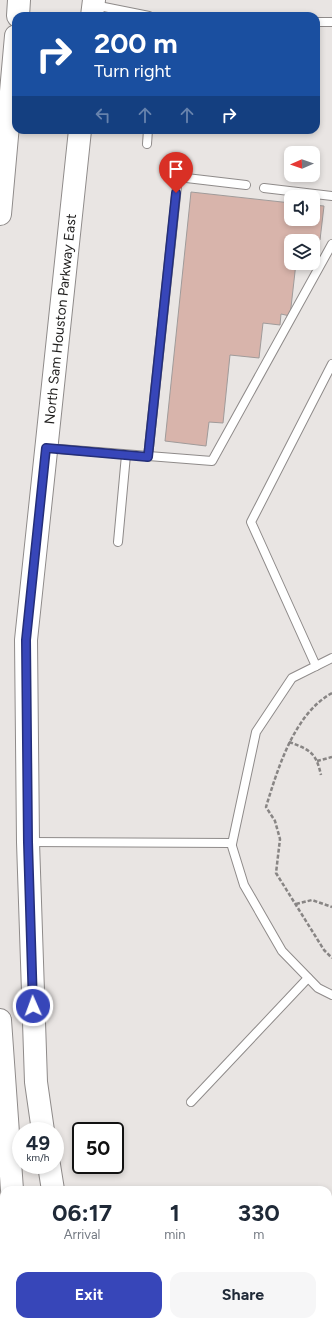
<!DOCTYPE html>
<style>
body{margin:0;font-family:Figtree,sans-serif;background:#f6f6f7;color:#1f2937;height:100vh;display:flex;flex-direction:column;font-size:15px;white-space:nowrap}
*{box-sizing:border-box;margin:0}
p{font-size:13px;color:#747a83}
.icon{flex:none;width:22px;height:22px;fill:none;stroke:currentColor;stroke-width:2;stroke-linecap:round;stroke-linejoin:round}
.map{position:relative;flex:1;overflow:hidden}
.panel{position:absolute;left:0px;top:1186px;width:332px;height:140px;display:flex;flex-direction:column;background:#fff;border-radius:12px 12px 0 0;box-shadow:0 2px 6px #0003}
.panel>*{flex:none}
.top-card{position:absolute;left:12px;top:12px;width:308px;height:122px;border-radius:12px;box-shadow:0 2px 6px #0003;background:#1a4fa0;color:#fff;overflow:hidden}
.needle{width:26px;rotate:268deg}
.buttons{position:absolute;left:284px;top:146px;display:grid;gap:8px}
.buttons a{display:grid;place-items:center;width:36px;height:36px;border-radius:8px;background:#fff;box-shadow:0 2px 6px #0003;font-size:20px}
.speed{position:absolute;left:12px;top:1122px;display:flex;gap:8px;font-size:20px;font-weight:700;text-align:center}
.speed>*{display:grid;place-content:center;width:52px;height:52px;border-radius:50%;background:#fff;box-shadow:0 2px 6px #0003;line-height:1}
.speed small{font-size:10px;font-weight:400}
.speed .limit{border:2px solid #111;border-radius:6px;background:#fff;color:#111}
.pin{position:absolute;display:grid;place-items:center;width:34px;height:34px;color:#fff;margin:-41px -17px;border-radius:50% 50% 50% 0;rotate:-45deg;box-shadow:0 0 4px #0007}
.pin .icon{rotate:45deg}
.me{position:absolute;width:44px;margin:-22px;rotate:358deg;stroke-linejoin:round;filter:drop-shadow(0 0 3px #0008)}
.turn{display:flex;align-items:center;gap:14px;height:84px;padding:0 16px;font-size:18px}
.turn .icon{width:52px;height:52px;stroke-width:2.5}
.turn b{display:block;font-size:28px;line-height:34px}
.lanes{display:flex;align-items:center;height:38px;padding:0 16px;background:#0003;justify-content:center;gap:20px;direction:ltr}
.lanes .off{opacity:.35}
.eta{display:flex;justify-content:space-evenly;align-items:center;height:68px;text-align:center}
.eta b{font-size:24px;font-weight:700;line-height:28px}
.button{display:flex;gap:8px;margin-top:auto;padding:8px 16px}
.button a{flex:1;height:46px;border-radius:12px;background:#3746b9;color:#fff;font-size:16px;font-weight:700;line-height:46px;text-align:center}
.button a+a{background:#f6f6f7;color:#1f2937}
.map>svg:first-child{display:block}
.building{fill:#d8b4ab;stroke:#a09b9a}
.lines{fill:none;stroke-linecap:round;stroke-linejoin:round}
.service-casing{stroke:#8f8b8a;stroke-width:10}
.secondary-casing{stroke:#8f8b8a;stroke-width:24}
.motorway-casing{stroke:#8f8b8a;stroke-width:24}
.path{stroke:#888584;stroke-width:2.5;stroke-dasharray:4 2;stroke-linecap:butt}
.service{stroke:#fff;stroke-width:8}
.secondary{stroke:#fff;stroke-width:22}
.motorway{stroke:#fff;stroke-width:22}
.route-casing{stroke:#242e78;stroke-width:10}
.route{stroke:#3746b9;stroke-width:7}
.labels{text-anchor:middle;stroke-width:3;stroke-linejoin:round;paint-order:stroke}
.street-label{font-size:14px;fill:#201f1e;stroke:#fff}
</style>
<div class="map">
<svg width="332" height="1326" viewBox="0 0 332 1326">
<rect width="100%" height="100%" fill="#e9e5e3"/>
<!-- building -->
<path class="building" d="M191 192 291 203V219H313V205L324 206 320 240 299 238 298 241H291V263H296L290 316 281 314 280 325 263 323 259 358 230 355 223 423 209 422 206 446 165 441Z"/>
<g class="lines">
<!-- service casing -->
<g class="service-casing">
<g id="service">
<path d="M94 5 149 16"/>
<path d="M317 22H332"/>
<path d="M147 144 148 130"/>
<path d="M264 188 332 196"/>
<path d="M47 448 212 461 332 244"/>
<path d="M148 457 178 177 246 185"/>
<path d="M118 542 126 455"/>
<path d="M316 666 251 522 332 364"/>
<path d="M29 842 231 843 244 885 282 951 318 988 332 995"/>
<path d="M232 844 256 732 292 678 332 658"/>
<path d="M191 1102 308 978"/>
<path d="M328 1244H332"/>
<path d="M328 1295H332"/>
<path d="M157 1322 158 1326"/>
<path d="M307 1322V1326"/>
</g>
</g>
<!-- secondary casing -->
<g class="secondary-casing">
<g id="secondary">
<path d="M92 16 94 0"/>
<path d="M43 1131 36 1082 28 842 26 640 80 130"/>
<path d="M49 1165 53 1190"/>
<path d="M73 1322 74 1326"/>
</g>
</g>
<!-- motorway casing -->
<g class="motorway-casing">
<g id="motorway">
<path d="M18 16 19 0"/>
<path d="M0 214 16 36"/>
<path d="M0 1020 12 1190"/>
<path d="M30 1322V1326"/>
</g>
</g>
<!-- path -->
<g class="path">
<path d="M332 693C294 714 278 768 266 807L275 821 280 839 276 873 324 950 332 958"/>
<path d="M289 742C311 750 316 753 321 775"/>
<path d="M317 761 332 757"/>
<path d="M296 904 312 900 332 907"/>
</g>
<!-- service -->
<use href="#service" class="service"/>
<!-- secondary -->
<use href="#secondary" class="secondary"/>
<!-- motorway -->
<use href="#motorway" class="motorway"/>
</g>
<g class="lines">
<!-- route casing -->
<g class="route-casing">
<path id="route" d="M33 1006 28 842 26 640 46 448 148 457 176 193"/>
</g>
<!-- route -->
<use href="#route" class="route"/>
</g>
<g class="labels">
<!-- street labels -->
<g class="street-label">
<text transform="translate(60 319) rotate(-84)" y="5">North Sam Houston Parkway East</text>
</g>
</g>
</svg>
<div class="buttons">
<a><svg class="needle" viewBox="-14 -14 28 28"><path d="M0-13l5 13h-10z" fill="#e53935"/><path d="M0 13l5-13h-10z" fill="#747a83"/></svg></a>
<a><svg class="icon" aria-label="sound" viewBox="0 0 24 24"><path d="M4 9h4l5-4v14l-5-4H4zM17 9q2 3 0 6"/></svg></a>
<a><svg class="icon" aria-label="layers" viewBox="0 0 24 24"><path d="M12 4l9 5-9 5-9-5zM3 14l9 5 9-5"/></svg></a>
</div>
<div class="speed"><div>49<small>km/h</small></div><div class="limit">50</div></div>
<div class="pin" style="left:176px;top:193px;background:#d93025"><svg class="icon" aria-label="arrive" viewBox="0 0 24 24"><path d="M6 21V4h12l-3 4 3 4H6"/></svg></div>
<svg class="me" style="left:33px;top:1006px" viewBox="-20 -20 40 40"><circle r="17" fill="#3746b9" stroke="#fff" stroke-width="3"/><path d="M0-11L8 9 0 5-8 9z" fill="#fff"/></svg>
<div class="top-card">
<div class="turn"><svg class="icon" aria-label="right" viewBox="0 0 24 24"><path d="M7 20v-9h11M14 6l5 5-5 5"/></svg><div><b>200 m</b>Turn right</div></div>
<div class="lanes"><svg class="icon off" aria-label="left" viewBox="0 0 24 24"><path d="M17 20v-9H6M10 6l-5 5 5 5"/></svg><svg class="icon off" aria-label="ahead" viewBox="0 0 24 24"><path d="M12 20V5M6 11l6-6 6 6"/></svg><svg class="icon off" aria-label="ahead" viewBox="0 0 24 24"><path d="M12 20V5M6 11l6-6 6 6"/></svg><svg class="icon" aria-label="right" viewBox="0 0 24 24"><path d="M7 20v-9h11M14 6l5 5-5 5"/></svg></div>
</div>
<section class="panel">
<div class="eta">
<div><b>06:17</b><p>Arrival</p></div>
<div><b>1</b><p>min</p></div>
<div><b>330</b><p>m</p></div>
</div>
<div class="button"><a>Exit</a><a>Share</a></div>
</section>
</div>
